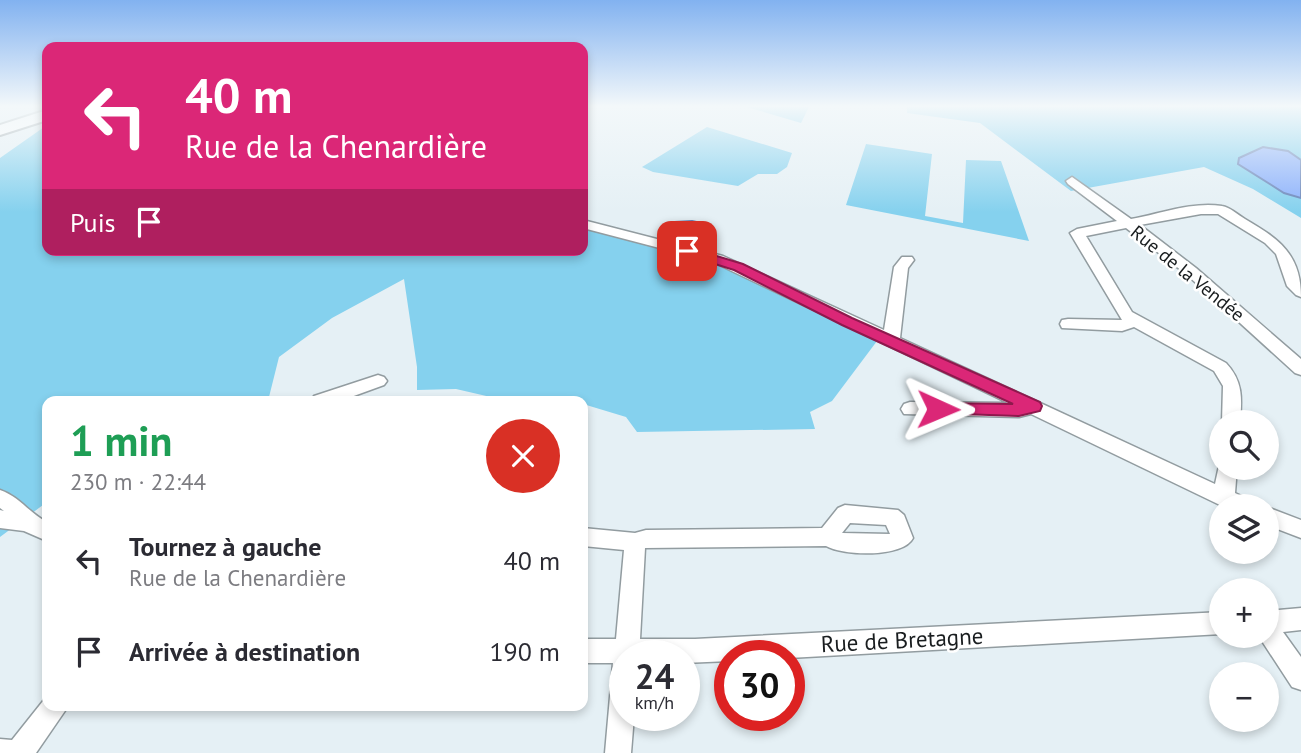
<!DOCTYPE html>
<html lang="fr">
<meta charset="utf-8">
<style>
body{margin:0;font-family:"PT Sans",sans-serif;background:#f7f7f7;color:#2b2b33;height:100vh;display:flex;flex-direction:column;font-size:26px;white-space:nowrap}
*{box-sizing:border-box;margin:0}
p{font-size:23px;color:#7c7c81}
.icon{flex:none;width:38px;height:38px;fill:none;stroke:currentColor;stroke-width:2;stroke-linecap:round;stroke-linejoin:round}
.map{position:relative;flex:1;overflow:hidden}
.sheet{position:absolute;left:42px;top:396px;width:546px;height:315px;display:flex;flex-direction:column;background:#fff;border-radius:14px;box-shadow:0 4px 10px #0003}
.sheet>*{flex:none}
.hud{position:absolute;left:42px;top:42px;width:546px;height:214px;border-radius:14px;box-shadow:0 4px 10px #0003;background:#db2777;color:#fff;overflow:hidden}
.fabs{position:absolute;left:1209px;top:410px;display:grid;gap:14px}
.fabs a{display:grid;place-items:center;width:70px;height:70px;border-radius:50%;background:#fff;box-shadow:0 4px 10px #0003;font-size:35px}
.speed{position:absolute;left:609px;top:640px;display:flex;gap:14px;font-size:35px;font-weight:700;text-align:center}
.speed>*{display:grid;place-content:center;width:91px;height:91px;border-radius:50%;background:#fff;box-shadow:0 4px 10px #0003;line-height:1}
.speed small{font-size:18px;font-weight:400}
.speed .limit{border:10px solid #d22;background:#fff;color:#111}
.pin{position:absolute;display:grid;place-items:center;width:60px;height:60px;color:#fff;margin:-30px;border-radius:14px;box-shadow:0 4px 10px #0006}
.me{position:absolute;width:77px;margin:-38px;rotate:91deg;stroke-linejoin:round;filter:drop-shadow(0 0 5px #0008)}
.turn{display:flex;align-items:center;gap:24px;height:147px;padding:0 28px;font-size:32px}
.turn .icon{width:91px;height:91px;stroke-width:2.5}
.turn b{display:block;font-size:49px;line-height:60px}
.then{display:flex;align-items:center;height:66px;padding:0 28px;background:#0003;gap:14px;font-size:26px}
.round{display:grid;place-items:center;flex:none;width:74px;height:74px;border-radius:37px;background:#f7f7f7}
.head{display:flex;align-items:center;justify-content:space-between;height:119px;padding:0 28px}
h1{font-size:42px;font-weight:600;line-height:52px;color:#1e9e55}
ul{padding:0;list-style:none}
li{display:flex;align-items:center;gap:21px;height:91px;padding:0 28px}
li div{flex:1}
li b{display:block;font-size:26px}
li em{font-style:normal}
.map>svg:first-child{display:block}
.green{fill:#85d1ee}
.water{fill:#8ab0fb;stroke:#6884b9;stroke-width:2}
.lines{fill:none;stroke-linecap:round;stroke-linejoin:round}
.minor-casing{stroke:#929ca0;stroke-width:3}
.secondary-casing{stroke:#929ca0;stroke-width:4}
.minor{fill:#fff;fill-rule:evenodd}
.secondary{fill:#fff;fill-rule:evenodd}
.route{fill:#db2777;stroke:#8e194d;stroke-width:2}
.labels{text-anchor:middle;stroke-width:5;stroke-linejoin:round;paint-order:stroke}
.street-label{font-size:19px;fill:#191d1f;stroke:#fff}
.near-street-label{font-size:23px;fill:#191d1f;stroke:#fff}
</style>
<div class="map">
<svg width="1301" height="753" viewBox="0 0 1301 753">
<rect width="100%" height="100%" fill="#e5f0f5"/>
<!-- green -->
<g class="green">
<path d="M747 107H809L801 123Z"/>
<path d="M907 107H1301V218L1253 189 1204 167 1071 191 980 123 907 113Z"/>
<path d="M47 125V250H583V226L729 267 877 341 832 401 810 412 815 429 637 432 626 417 583 404V401L495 398 456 389 417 390V367L404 279 332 318 279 357 268 401H47V502L0 537V158Z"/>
<path d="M707 127 792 153 787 167 777 174H758L738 186 653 172 642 167Z"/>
<path d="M866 144 932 154 925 216 963 223 966 160 1001 161 1029 241 846 205Z"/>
</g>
<!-- water -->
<g class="water">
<path d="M1263 147 1288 151 1301 160V198L1284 193 1238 164 1239 158Z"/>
<path d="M692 221 710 225 706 235 695 236 670 231 675 222Z"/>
</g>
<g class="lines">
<!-- minor casing -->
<g class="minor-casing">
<g id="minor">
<path d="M1072 177 1131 219C1159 214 1193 201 1222 206 1230 207 1238 215 1245 219 1279 239 1301 254 1301 297L1296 295 1287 286 1276 254 1265 243 1218 214H1201L1140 225 1196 268 1301 359V375L1295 373 1186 274 1126 228 1086 236 1132 312 1226 363C1243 381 1242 398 1240 422H1222L1223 386 1214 371 1134 327 1122 331 1062 328 1060 324 1062 320 1068 319 1122 320 1070 233 1077 229 1117 221 1068 184 1066 181Z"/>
<path d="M583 220 723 256 884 330 894 267 902 257H912L914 260 908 268 900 338 1215 484 1220 461 1222 467H1237L1235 493 1250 500 1253 506H1222L1031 414 1019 417 904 414 901 409 904 404 910 402 1008 403 713 262 583 228Z"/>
<path d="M378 375 384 377 387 381 384 385 340 401H311L314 396Z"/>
<path d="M0 490C20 497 29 513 47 522V541L24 531 0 528V510L4 511 0 508Z"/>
<path d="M845 505 898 510 904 515 913 538C903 558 843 556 826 546L645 548 640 639H695L1222 612V634L789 658 730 656V661L684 663V656H625V716H634L631 753H605L613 663H583V639H616L624 550 583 546V528L635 533 646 530 822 528 838 508ZM850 523 886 525 890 534 842 533Z"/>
<path d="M1267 507 1301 520V538L1267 525Z"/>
<path d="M1301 608V630L1283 632 1301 657V690L1292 687 1258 635H1267V611Z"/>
<path d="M47 696V705H69L36 753H0V739L12 740Z"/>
</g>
</g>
<!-- secondary casing -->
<g class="secondary-casing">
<path id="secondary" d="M47 110V120L0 135V125Z"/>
</g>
<!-- minor -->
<use href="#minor" class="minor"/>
<!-- secondary -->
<use href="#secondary" class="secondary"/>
</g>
<!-- sky -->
<linearGradient id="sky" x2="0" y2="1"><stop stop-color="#82b2f0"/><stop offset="0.5" stop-color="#f3f8fa"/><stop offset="1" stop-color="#f3f8fa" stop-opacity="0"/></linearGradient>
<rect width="1301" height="212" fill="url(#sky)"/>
<!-- route -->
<path class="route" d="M687 247 743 264 852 318 1040 402 1042 406 1040 411 1019 416 932 413 929 409 932 404 938 403 1013 404 842 325 734 270 683 254 681 251Z"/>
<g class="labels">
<!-- street labels -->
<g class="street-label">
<text transform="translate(1188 273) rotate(39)" y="7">Rue de la Vendée</text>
</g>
<!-- near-street labels -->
<g class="near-street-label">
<text transform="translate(902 640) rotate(-3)" y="8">Rue de Bretagne</text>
</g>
</g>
</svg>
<div class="fabs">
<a><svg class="icon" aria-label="search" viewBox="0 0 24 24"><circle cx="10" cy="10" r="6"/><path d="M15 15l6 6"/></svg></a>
<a><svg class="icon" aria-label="layers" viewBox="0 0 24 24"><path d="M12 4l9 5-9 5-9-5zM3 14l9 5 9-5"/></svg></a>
<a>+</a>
<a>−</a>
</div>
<div class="speed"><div>24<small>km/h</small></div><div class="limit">30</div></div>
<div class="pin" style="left:687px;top:251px;background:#d93025"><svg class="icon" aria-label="arrive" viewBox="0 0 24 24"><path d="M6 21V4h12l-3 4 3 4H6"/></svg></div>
<svg class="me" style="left:938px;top:409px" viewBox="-20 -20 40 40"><path d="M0-17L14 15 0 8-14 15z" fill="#db2777" stroke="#fff" stroke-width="4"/></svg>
<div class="hud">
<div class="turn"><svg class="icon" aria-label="left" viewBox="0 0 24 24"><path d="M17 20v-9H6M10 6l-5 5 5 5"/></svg><div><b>40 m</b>Rue de la Chenardière</div></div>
<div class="then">Puis<svg class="icon" aria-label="arrive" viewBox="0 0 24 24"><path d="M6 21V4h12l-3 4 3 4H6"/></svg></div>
</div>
<section class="sheet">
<div class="head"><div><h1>1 min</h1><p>230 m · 22:44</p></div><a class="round" style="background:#d93025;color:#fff"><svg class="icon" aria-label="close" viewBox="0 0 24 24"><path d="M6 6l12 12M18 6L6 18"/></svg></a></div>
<ul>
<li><svg class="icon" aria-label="left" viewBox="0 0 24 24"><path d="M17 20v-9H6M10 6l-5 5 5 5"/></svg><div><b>Tournez à gauche</b><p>Rue de la Chenardière</p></div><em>40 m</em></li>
<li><svg class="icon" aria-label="arrive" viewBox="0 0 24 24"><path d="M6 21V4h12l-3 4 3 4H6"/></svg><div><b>Arrivée à destination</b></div><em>190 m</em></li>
</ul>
</section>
</div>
